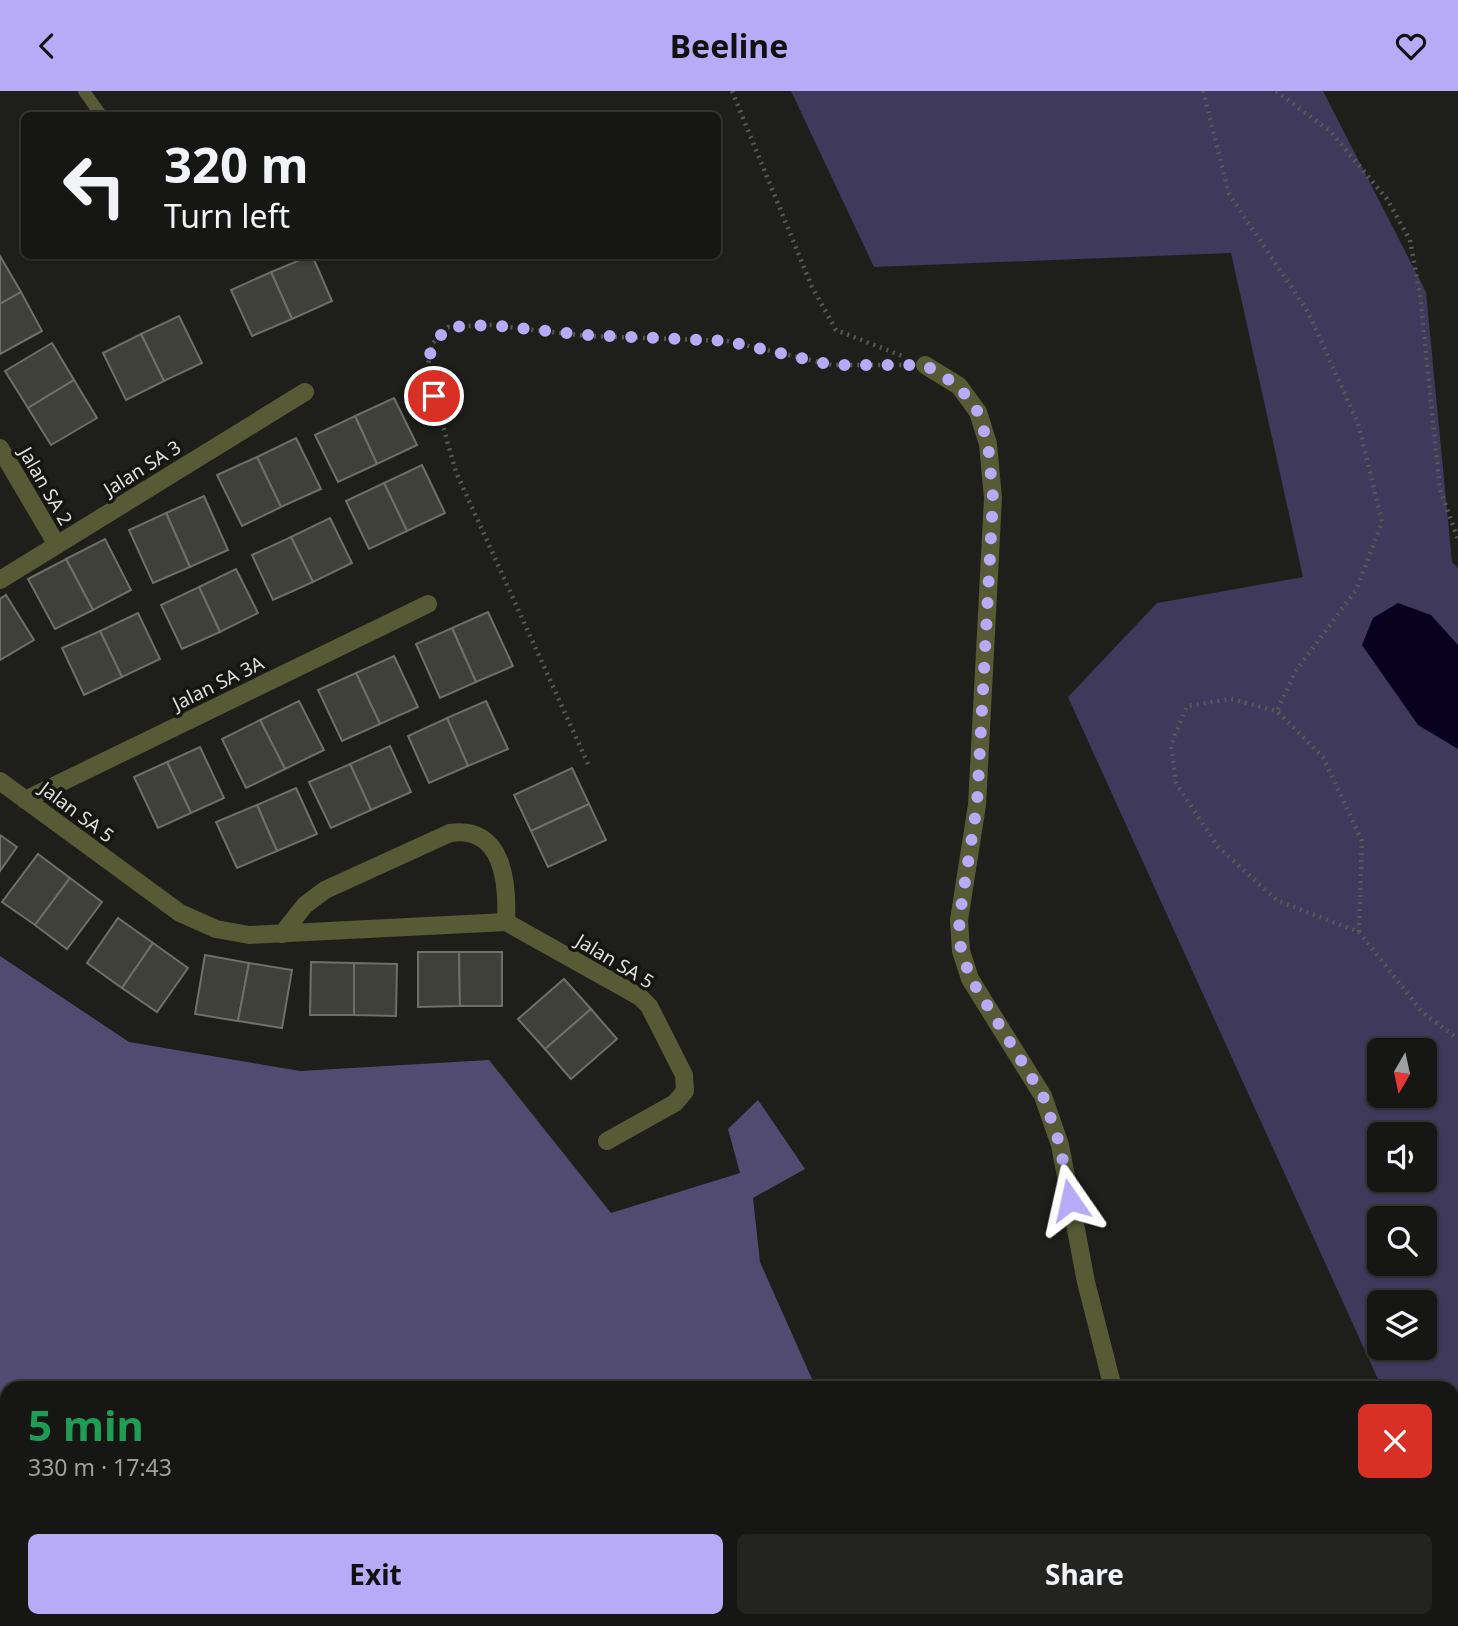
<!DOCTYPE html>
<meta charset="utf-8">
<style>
body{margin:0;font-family:"Noto Sans",sans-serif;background:#232422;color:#f1f3f6;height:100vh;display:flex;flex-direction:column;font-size:26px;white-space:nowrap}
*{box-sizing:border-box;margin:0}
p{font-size:23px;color:#9e9fa0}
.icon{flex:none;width:38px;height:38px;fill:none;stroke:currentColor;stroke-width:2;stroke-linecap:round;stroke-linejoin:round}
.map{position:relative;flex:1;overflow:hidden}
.drawer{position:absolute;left:0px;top:1290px;width:1460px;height:247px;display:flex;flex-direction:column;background:#161714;border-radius:21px 21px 0 0;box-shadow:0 2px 5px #0004,0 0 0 2px #353634}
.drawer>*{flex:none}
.top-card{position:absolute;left:21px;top:21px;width:700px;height:147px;border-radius:10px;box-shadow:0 2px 5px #0004,0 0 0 2px #353634;background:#161714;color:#f1f3f6;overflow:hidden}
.needle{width:46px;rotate:189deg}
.fabs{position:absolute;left:1367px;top:947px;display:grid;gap:14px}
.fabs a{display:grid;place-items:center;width:70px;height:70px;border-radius:10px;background:#161714;box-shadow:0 2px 5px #0004,0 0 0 2px #353634;font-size:35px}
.pin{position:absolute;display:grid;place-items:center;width:60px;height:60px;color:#fff;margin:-30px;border:4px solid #fff;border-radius:50%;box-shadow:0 2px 7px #0007}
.me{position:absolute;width:77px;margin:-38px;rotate:349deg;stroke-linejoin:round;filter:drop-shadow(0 0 5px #0008)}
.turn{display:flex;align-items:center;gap:24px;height:147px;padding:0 28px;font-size:32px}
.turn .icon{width:91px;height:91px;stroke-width:2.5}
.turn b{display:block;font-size:49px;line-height:60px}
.round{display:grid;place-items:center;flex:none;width:74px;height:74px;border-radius:10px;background:#232422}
.overview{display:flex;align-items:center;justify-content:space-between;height:119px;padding:0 28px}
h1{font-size:42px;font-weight:700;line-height:52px;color:#1e9e55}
.button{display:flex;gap:14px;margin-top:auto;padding:14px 28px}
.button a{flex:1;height:80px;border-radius:10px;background:#b7abf8;color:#111;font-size:28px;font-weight:700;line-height:80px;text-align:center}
.button a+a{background:#232422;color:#f1f3f6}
header{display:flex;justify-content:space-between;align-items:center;height:91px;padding:0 28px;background:#b7abf8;color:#111;font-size:32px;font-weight:700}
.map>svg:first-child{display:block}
.green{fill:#3f395c;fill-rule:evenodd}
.forest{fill:#514b71}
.water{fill:#09021e}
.building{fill:#40403b;stroke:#6e6f69;stroke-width:2}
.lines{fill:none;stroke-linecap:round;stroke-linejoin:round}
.path{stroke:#585955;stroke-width:4.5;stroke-dasharray:2 5;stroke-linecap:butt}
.lane{stroke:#565a35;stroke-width:12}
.street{stroke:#565a35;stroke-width:18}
.route{stroke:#b7abf8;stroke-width:12;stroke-dasharray:0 21.6}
.labels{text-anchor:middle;stroke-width:7;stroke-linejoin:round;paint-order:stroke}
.street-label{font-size:19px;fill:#dfdfdc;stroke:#151511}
</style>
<header><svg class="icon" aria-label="back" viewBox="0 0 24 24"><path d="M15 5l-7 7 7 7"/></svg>Beeline<svg class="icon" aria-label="heart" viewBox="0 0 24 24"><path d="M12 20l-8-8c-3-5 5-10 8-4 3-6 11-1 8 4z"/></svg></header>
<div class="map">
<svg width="1458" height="1535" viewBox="0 0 1458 1535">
<rect width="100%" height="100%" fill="#1e1f1a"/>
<!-- green -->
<path class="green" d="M791 0H1323L1426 201 1452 471 1458 477V1463L1452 1451V1297H1382L1068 606 1157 512 1303 486 1231 162 874 176ZM1379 959H1424V1004H1379ZM1379 1043H1424V1088H1379ZM1379 1127H1424V1172H1379ZM1379 1211H1424V1256H1379Z"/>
<!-- forest -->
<path class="forest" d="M0 865 129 951 300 980 489 969 611 1122 740 1082 728 1038 758 1009 805 1078 753 1107 760 1171 816 1297H7V1530H828L832 1535H0Z"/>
<!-- water -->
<path class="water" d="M1398 512 1431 524 1458 554V658L1418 634 1362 554 1373 527Z"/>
<!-- building -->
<g class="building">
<path d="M312 164 332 210 292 228 271 181Z"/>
<path d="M0 165 21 201 0 213Z"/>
<path d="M271 181 292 228 252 245 231 199Z"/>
<path d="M21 201 42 240 0 263V213Z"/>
<path d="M179 225 202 272 164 290 141 243Z"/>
<path d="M141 243 164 290 126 309 103 262Z"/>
<path d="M52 252 74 289 28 317 5 280Z"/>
<path d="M74 289 97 327 51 354 28 317Z"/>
<path d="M394 307 417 354 377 373 355 325Z"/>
<path d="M355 325 377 373 338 391 315 344Z"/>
<path d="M296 347 321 398 281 416 257 366Z"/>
<path d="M257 366 281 416 242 435 217 384Z"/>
<path d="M422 374 445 422 407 440 384 392Z"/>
<path d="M384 392 407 440 369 458 346 410Z"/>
<path d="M204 405 228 459 190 476 166 422Z"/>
<path d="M166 422 190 476 153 492 129 439Z"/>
<path d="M330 427 352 472 313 491 291 446Z"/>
<path d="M291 446 313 491 273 509 252 464Z"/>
<path d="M105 448 131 499 93 519 66 468Z"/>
<path d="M66 468 93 519 55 538 28 488Z"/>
<path d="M236 478 258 522 220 541 199 496Z"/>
<path d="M199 496 220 541 182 558 161 514Z"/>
<path d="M6 504 34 549 0 569V508Z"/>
<path d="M488 521 513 575 476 591 452 537Z"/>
<path d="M138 522 160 568 122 586 100 540Z"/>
<path d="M452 537 476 591 440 607 416 553Z"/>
<path d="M100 540 122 586 84 604 62 557Z"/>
<path d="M394 565 418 616 380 633 356 582Z"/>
<path d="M356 582 380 633 342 650 318 599Z"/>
<path d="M299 610 324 659 285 678 260 629Z"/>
<path d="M486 610 508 658 468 675 447 627Z"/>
<path d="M447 627 468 675 429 692 408 645Z"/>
<path d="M260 629 285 678 246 697 222 648Z"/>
<path d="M390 655 411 701 371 719 350 673Z"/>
<path d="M200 656 224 707 191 722 167 671Z"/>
<path d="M167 671 191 722 158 737 134 686Z"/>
<path d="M350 673 371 719 331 737 309 691Z"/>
<path d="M572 677 589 713 531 740 514 704Z"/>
<path d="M296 697 317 743 277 760 257 714Z"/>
<path d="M589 713 606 749 548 776 531 740Z"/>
<path d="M257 714 277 760 237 777 216 731Z"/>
<path d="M0 744 17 756 0 780Z"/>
<path d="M38 763 70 787 35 834 2 811Z"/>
<path d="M70 787 102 811 67 858 35 834Z"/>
<path d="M118 827 153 852 122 897 87 872Z"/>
<path d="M153 852 188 877 157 921 122 897Z"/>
<path d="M418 861H459L460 915 418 916Z"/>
<path d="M459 861H502V915H460Z"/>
<path d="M205 864 249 872 238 930 195 923Z"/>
<path d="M311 871 354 872V924H310Z"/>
<path d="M249 872 292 879 282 937 238 930Z"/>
<path d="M354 872 397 873 396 925 354 924Z"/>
<path d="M564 888 591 918 545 958 518 928Z"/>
<path d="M591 918 617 948 571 988 545 958Z"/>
</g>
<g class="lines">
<!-- path -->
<g class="path">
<path d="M732 0 812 196 836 239 905 266"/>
<path d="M1203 0 1229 103 1308 221 1358 332 1382 431 1356 499 1295 581 1277 620"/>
<path d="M1276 0 1331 41 1387 108 1410 149 1420 204 1440 399 1458 448"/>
<path d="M588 673 456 381 427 279 432 253 448 236 491 234 586 245 727 250 832 274H903"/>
<path d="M1359 841 1362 750 1323 666 1277 620 1231 608 1187 615 1171 654 1176 692 1218 756 1278 810 1359 841 1422 921 1458 948"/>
</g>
<!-- lane -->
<path class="lane" d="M84 0 101 24"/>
<!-- street -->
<g class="street">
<path d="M925 274 959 295 978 321 988 353 993 407 977 714 959 829 961 860 970 888 1043 1005 1060 1054 1086 1191 1113 1297"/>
<path d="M0 357 57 454"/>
<path d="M0 489 305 301"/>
<path d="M0 690 180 822 216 838 249 844 506 831 640 906 649 915 684 984 685 1000 675 1012 607 1050"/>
<path d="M25 709 428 513"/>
<path d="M282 843 305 814 325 799 450 742C503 734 508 791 506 831"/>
<path d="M1171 1530 1172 1535"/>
</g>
</g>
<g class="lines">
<!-- route -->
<path class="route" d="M434 305C425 273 425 261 448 236L491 234 586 244 727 250 832 274H925L959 295 968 308 978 321 988 353 993 407 977 714 959 829 961 860 971 888 1043 1005 1060 1054 1070 1109"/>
</g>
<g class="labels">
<!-- street labels -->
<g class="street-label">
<text transform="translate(142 377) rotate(-32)" y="7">Jalan SA 3</text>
<text transform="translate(46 395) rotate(60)" y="7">Jalan SA 2</text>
<text transform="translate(218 592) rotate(-26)" y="7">Jalan SA 3A</text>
<text transform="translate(77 721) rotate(37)" y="7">Jalan SA 5</text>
<text transform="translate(615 870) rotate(31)" y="7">Jalan SA 5</text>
</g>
</g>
</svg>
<div class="fabs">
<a><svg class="needle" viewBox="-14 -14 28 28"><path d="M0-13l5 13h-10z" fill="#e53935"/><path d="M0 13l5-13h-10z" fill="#9e9fa0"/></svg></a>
<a><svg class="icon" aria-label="sound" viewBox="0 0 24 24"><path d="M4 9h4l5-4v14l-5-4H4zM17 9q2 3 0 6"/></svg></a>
<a><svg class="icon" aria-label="search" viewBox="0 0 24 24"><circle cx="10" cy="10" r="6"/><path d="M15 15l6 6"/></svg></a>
<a><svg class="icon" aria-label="layers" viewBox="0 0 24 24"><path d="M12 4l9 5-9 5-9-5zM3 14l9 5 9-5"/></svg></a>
</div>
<div class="pin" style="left:434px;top:305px;background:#d93025"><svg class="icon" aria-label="arrive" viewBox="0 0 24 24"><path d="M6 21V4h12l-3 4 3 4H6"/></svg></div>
<svg class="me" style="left:1070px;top:1109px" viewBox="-20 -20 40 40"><path d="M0-17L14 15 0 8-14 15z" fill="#b7abf8" stroke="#fff" stroke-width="4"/></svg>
<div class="top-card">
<div class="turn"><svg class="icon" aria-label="left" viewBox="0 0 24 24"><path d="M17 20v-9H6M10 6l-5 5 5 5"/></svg><div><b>320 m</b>Turn left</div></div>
</div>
<section class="drawer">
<div class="overview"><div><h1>5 min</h1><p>330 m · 17:43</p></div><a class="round" style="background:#d93025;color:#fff"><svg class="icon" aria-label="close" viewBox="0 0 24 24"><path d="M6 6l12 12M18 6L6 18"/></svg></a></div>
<div class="button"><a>Exit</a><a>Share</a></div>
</section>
</div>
